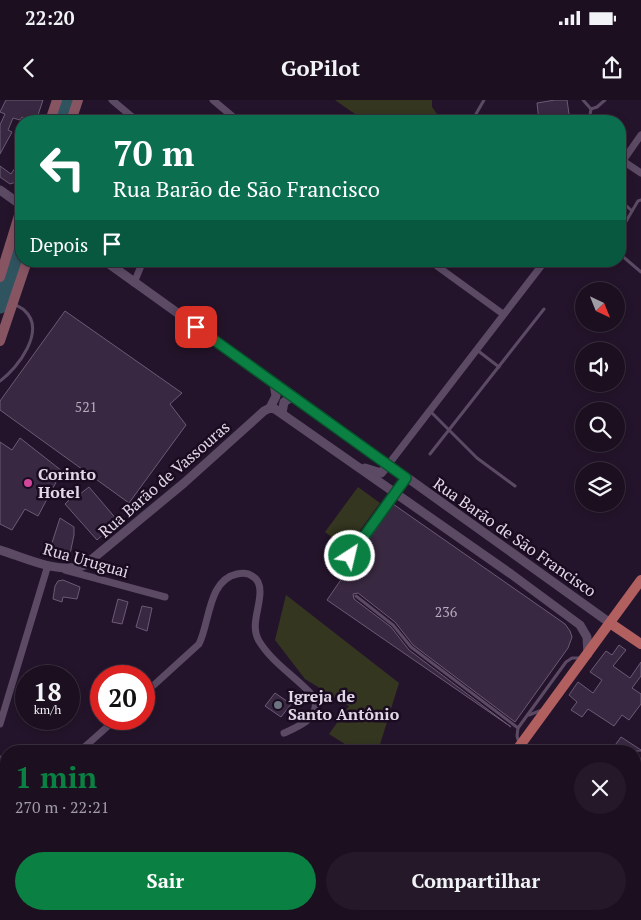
<!DOCTYPE html>
<html lang="pt">
<meta charset="utf-8">
<style>
body{margin:0;font-family:"PT Serif",serif;background:#241829;color:#f1f3f6;height:100vh;display:flex;flex-direction:column;font-size:19px;white-space:nowrap}
*{box-sizing:border-box;margin:0}
p{font-size:16px;color:#a09ca5}
.icon{flex:none;width:28px;height:28px;fill:none;stroke:currentColor;stroke-width:2;stroke-linecap:round;stroke-linejoin:round}
.map{position:relative;flex:1;overflow:hidden}
.panel{position:absolute;left:0px;top:645px;width:641px;height:175px;display:flex;flex-direction:column;background:#1b0f20;border-radius:20px 20px 0 0;box-shadow:0 2px 8px #0003,0 0 0 1px #392f3e}
.panel>*{flex:none}
.top-card{position:absolute;left:15px;top:15px;width:611px;height:152px;border-radius:20px;box-shadow:0 2px 8px #0003,0 0 0 1px #392f3e;background:#0b6e4f;color:#fff;overflow:hidden}
.needle{width:32px;rotate:137deg}
.buttons{position:absolute;left:575px;top:182px;display:grid;gap:10px}
.buttons a{display:grid;place-items:center;width:50px;height:50px;border-radius:50%;background:#1b0f20;box-shadow:0 2px 8px #0003,0 0 0 1px #392f3e;font-size:25px}
.speed{position:absolute;left:15px;top:565px;display:flex;gap:10px;font-size:25px;font-weight:700;text-align:center}
.speed>*{display:grid;place-content:center;width:65px;height:65px;border-radius:50%;background:#1b0f20;box-shadow:0 2px 8px #0003,0 0 0 1px #392f3e;line-height:1}
.speed small{font-size:12px;font-weight:400}
.speed .limit{border:8px solid #d22;background:#fff;color:#111}
.pin{position:absolute;display:grid;place-items:center;width:42px;height:42px;color:#fff;margin:-21px;border-radius:10px;box-shadow:0 2px 8px #0006}
.me{position:absolute;width:55px;margin:-28px;rotate:35deg;stroke-linejoin:round;filter:drop-shadow(0 0 4px #0008)}
.turn{display:flex;align-items:center;gap:18px;height:105px;padding:0 15px;font-size:22px}
.turn .icon{width:65px;height:65px;stroke-width:2.5}
.turn b{display:block;font-size:35px;line-height:42px}
.then{display:flex;align-items:center;height:48px;padding:0 15px;background:#0003;gap:10px;font-size:19px}
.round{display:grid;place-items:center;flex:none;width:52px;height:52px;border-radius:26px;background:#241829}
.overview{display:flex;align-items:center;justify-content:space-between;height:85px;padding:0 15px}
h1{font-size:30px;font-weight:700;line-height:38px;color:#0b8043}
.button{display:flex;gap:10px;margin-top:auto;padding:10px 15px}
.button a{flex:1;height:58px;border-radius:30px;background:#0b8043;color:#fff;font-size:20px;font-weight:700;line-height:58px;text-align:center}
.button a+a{background:#241829;color:#f1f3f6}
.status{display:flex;justify-content:space-between;align-items:center;height:35px;padding:0 25px;background:#1b0f20;direction:ltr}
.status svg{height:14px;fill:currentColor}
header{display:flex;justify-content:space-between;align-items:center;height:65px;padding:0 15px;background:#1b0f20;font-size:22px;font-weight:700}
.map>svg:first-child{display:block}
.green{fill:#343620}
.lines{fill:none;stroke-linecap:round;stroke-linejoin:round}
.river{stroke:#2f5460;stroke-width:15}
.building{fill:#392841;stroke:#6d5a76}
.service{stroke:#5c4a65;stroke-width:3}
.minor{stroke:#5c4a65;stroke-width:7}
.tertiary{stroke:#5c4a65;stroke-width:9}
.secondary{stroke:#875462;stroke-width:10}
.primary{stroke:#b15f5f;stroke-width:10}
.route-casing{stroke:#07532c;stroke-width:12}
.route{stroke:#0b8043;stroke-width:9}
.hotel-dot{fill:#d1479c;stroke:#1a0b21;stroke-width:2}
.worship-dot{fill:#6b7280;stroke:#1a0b21;stroke-width:2}
.labels{text-anchor:middle;stroke-width:5;stroke-linejoin:round;paint-order:stroke}
.number-label{font-size:14px;fill:#b7abbe}
.poi-label{font-size:16px;font-weight:bold;fill:#e1d7e7;stroke:#1a0b21;text-anchor:start}
.street-label{font-size:16px;fill:#e1d7e7;stroke:#1a0b21}
</style>
<div class="status"><b>22:20</b><svg viewBox="0 0 49 12"><path d="M0 12V9h3v3zM5 12V6h3v6zM10 12V3h3v9zM15 12V0h3v12zM26 1h20v11H26zM47 4h2v5h-2z"/></svg></div>
<header><svg class="icon" aria-label="back" viewBox="0 0 24 24"><path d="M15 5l-7 7 7 7"/></svg>GoPilot<svg class="icon" aria-label="share" viewBox="0 0 24 24"><path d="M12 15V3M7 8l5-5 5 5M5 13v7h14v-7"/></svg></header>
<div class="map">
<svg width="641" height="820" viewBox="0 0 641 820">
<rect width="100%" height="100%" fill="#24142b"/>
<!-- green -->
<g class="green">
<path d="M335 0H432V7L442 21H365Z"/>
<path d="M358 387 380 403 347 448 325 432Z"/>
<path d="M286 495 399 583 378 651H356L329 634 349 606 305 579 275 540Z"/>
<path d="M6 811V814H161L157 820H0V812Z"/>
</g>
<g class="lines">
<!-- river -->
<g class="river">
<path d="M60 21 67 0"/>
<path d="M0 206 21 140"/>
</g>
</g>
<!-- building -->
<g class="building">
<path d="M6 0H43L36 21H28L22 17 20 20 13 18 8 30 12 32 0 54V25L5 14 0 12Z"/>
<path d="M555 0H567L570 21H539L537 3Z"/>
<path d="M21 59V76L19 81 10 84 0 77V66L11 74Z"/>
<path d="M65 211 182 293 170 304 186 325 129 403 0 310V301Z"/>
<path d="M20 338 62 371 38 416 25 409 12 430 0 424V342L12 350Z"/>
<path d="M89 387 118 421 97 440 65 404 78 391 80 394Z"/>
<path d="M393 404 565 524 570 531 572 537 568 548 515 622 413 545 395 522 358 493 353 494 354 499 391 527 409 550 511 627 327 500Z"/>
<path d="M60 418 74 427V435L70 454 50 449Z"/>
<path d="M63 480 80 487 77 499 63 497 62 502 53 499 55 486 58 481Z"/>
<path d="M118 499 128 502 122 524 112 522Z"/>
<path d="M142 506 152 508 147 531 136 527Z"/>
<path d="M619 545 626 550 613 566 630 578 641 562V576L632 588 641 594V604L629 620 622 615 614 626 588 609 582 617 571 610 577 602 569 595 578 582 593 593 602 580 590 572 606 551 612 555Z"/>
<path d="M275 593 291 604 281 617 265 606Z"/>
<path d="M621 637 641 650V651H617L613 648Z"/>
</g>
<g class="lines">
<!-- service -->
<g class="service">
<path d="M583 0 591 9 589 21"/>
<path d="M591 9 597 7 605 0"/>
<path d="M472 21 484 0"/>
<path d="M620 100 632 111 620 132"/>
<path d="M632 111 638 101 641 100"/>
<path d="M620 154 641 172"/>
<path d="M477 250 499 267"/>
<path d="M0 281C18 268 47 230 24 210 22 208 17 206 14 204"/>
<path d="M431 312 477 358 515 386"/>
<path d="M430 354 544 209"/>
<path d="M350 456 406 378"/>
<path d="M356 496 393 525 411 547 518 628"/>
<path d="M529 615 542 610"/>
<path d="M519 643 517 636 518 628 566 562 572 558H581"/>
<path d="M546 814 554 820"/>
</g>
<!-- minor -->
<g class="minor">
<path d="M112 0 137 21"/>
<path d="M213 0 238 21"/>
<path d="M623 61 641 73"/>
<path d="M620 65 641 35"/>
<path d="M430 161 503 214"/>
<path d="M134 183 143 161"/>
<path d="M388 365 545 161"/>
<path d="M65 470 165 497"/>
<path d="M144 594 199 544C210 522 208 480 237 474 242 473 248 473 252 476 258 479 260 485 260 492 260 508 250 526 259 541 273 564 298 578 315 598 319 619 300 626 284 633"/>
<path d="M0 624 48 465"/>
<path d="M80 651 116 619"/>
<path d="M0 659 6 661"/>
<path d="M260 820 265 814"/>
</g>
<!-- tertiary -->
<g class="tertiary">
<path d="M0 90 21 105"/>
<path d="M105 161 610 523"/>
<path d="M270 308 276 296 274 283"/>
<path d="M282 313 284 302 292 297"/>
<path d="M365 368 381 373 388 365"/>
<path d="M0 450C26 458 59 475 85 465L184 383 264 311 270 308 275 309 511 474 580 525 587 537 588 554"/>
</g>
<!-- secondary -->
<g class="secondary">
<path d="M50 21 57 0"/>
<path d="M71 21 78 0"/>
<path d="M0 177 21 109"/>
<path d="M0 241 27 161"/>
</g>
<!-- primary -->
<g class="primary">
<path d="M610 523 641 544"/>
<path d="M516 651 641 480"/>
<path d="M635 744 641 748"/>
<path d="M393 820 398 814"/>
</g>
</g>
<g class="lines">
<!-- route casing -->
<g class="route-casing">
<path id="route" d="M196 227 406 378 350 456"/>
</g>
<!-- route -->
<use href="#route" class="route"/>
</g>
<!-- markers -->
<circle class="hotel-dot" cx="28" cy="383" r="5"/>
<circle class="worship-dot" cx="278" cy="605" r="5"/>
<g class="labels">
<!-- number labels -->
<g class="number-label">
<text x="86" y="312">521</text>
<text x="446" y="517">236</text>
</g>
<!-- poi labels -->
<g class="poi-label">
<text x="38" y="380">Corinto<tspan x="38" dy="18">Hotel</tspan></text>
<text x="288" y="602">Igreja de<tspan x="288" dy="18">Santo Antônio</tspan></text>
</g>
<!-- street labels -->
<g class="street-label">
<text transform="translate(164 379) rotate(-41)" y="6">Rua Barão de Vassouras</text>
<text transform="translate(515 437) rotate(35)" y="6">Rua Barão de São Francisco</text>
<text transform="translate(86 460) rotate(16)" y="6">Rua Uruguai</text>
</g>
</g>
</svg>
<div class="buttons">
<a><svg class="needle" viewBox="-14 -14 28 28"><path d="M0-13l5 13h-10z" fill="#e53935"/><path d="M0 13l5-13h-10z" fill="#a09ca5"/></svg></a>
<a><svg class="icon" aria-label="sound" viewBox="0 0 24 24"><path d="M4 9h4l5-4v14l-5-4H4zM17 9q2 3 0 6"/></svg></a>
<a><svg class="icon" aria-label="search" viewBox="0 0 24 24"><circle cx="10" cy="10" r="6"/><path d="M15 15l6 6"/></svg></a>
<a><svg class="icon" aria-label="layers" viewBox="0 0 24 24"><path d="M12 4l9 5-9 5-9-5zM3 14l9 5 9-5"/></svg></a>
</div>
<div class="speed"><div>18<small>km/h</small></div><div class="limit">20</div></div>
<div class="pin" style="left:196px;top:227px;background:#d93025"><svg class="icon" aria-label="arrive" viewBox="0 0 24 24"><path d="M6 21V4h12l-3 4 3 4H6"/></svg></div>
<svg class="me" style="left:350px;top:456px" viewBox="-20 -20 40 40"><circle r="17" fill="#0b8043" stroke="#fff" stroke-width="3"/><path d="M0-11L8 9 0 5-8 9z" fill="#fff"/></svg>
<div class="top-card">
<div class="turn"><svg class="icon" aria-label="left" viewBox="0 0 24 24"><path d="M17 20v-9H6M10 6l-5 5 5 5"/></svg><div><b>70 m</b>Rua Barão de São Francisco</div></div>
<div class="then">Depois<svg class="icon" aria-label="arrive" viewBox="0 0 24 24"><path d="M6 21V4h12l-3 4 3 4H6"/></svg></div>
</div>
<section class="panel">
<div class="overview"><div><h1>1 min</h1><p>270 m · 22:21</p></div><a class="round"><svg class="icon" aria-label="close" viewBox="0 0 24 24"><path d="M6 6l12 12M18 6L6 18"/></svg></a></div>
<div class="button"><a>Sair</a><a>Compartilhar</a></div>
</section>
</div>
